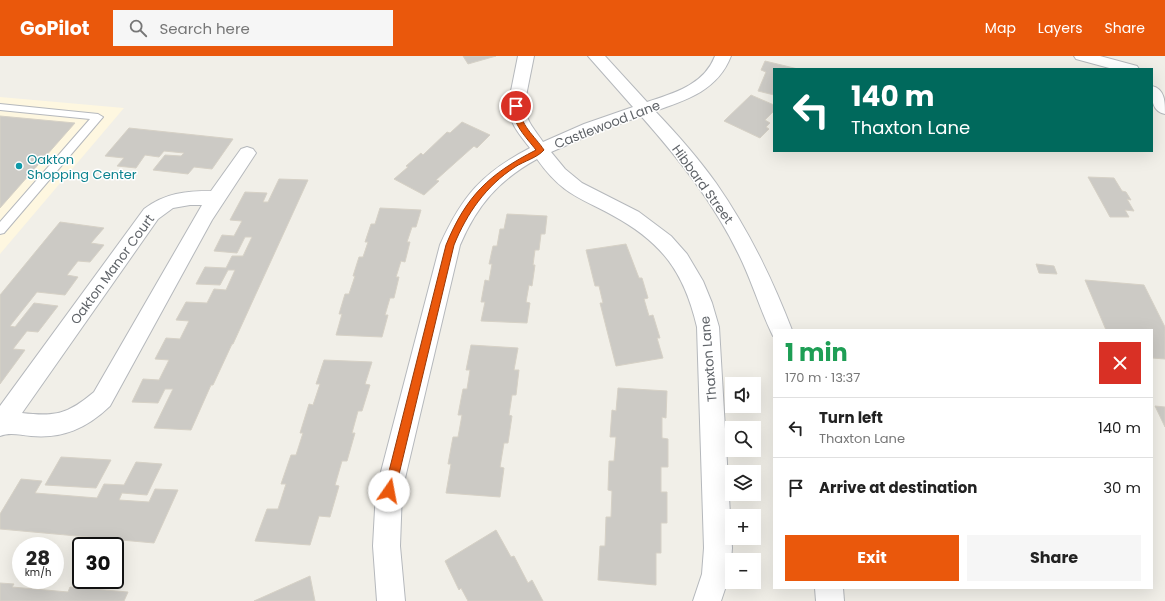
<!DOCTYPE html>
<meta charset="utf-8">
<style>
body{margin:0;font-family:Poppins,sans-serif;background:#f6f6f6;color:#222;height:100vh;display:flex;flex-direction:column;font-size:15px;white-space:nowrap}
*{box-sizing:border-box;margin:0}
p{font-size:13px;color:#767676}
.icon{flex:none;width:22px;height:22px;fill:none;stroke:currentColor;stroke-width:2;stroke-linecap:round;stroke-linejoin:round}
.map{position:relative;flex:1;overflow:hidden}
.details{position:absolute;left:773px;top:273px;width:380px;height:260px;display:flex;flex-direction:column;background:#fff;border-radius:0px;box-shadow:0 4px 16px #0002}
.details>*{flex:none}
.top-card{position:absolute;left:773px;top:12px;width:380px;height:84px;border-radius:0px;box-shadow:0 4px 16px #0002;background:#00695c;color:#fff;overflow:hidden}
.fabs{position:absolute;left:725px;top:321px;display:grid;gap:8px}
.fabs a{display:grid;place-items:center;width:36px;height:36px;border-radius:0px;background:#fff;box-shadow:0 4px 16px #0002;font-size:20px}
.speed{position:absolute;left:12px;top:481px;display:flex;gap:8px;font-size:20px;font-weight:700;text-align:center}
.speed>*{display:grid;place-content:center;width:52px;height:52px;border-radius:50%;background:#fff;box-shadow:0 4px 16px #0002;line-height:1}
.speed small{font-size:10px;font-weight:400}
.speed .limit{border:2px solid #111;border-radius:6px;background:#fff;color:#111}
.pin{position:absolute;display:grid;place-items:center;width:34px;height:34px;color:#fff;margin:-17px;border:2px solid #fff;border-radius:50%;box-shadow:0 1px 4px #0007}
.me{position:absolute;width:44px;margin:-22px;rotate:12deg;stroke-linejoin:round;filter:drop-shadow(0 0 3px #0008)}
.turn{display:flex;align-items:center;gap:14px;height:84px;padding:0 12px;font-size:18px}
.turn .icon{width:52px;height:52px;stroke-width:2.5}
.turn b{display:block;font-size:28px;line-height:34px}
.round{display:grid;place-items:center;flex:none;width:42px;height:42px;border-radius:0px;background:#f6f6f6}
.summary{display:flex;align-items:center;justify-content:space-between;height:68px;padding:0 12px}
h1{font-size:24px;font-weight:700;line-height:30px;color:#1e9e55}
.button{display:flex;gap:8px;margin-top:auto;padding:8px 12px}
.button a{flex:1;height:46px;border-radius:0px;background:#ea580c;color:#fff;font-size:16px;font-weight:700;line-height:46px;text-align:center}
.button a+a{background:#f6f6f6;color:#222}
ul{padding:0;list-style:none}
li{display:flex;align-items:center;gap:12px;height:60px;padding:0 12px;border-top:1px solid #e0e0e0}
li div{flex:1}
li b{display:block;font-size:15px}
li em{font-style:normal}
header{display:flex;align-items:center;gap:24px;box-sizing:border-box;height:56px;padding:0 20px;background:#ea580c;color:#fff}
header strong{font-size:19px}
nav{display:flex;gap:22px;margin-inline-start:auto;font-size:14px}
.search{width:280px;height:36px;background:#f6f6f6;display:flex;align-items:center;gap:10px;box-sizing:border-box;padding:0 14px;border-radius:0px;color:#767676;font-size:15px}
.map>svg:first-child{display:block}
.commercial{fill:#fef7e0}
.building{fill:#cccac5;stroke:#d6d1c6}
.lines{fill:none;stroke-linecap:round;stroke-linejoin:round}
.lane-casing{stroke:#b5b8bc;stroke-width:2}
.street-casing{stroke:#b5b8bc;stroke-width:2}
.lane{fill:#fff;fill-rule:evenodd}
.street{fill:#fff;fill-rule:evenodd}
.route{fill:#ea580c;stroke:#983908}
.culture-dot{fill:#0f9aa8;stroke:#fff;stroke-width:1.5}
.labels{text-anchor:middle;stroke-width:3;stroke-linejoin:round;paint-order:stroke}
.street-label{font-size:13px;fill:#5f6368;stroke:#fff}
.culture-label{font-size:13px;fill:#0d838f;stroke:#fff;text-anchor:start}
</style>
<header>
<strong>GoPilot</strong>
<div class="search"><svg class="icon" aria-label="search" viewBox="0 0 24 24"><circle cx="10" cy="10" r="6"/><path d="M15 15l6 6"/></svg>Search here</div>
<nav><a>Map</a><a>Layers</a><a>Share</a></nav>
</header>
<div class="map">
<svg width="1165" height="545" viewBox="0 0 1165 545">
<rect width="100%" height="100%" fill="#f1efe8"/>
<!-- commercial -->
<path class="commercial" d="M0 41 124 52 0 198Z"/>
<!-- building -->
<g class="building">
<path d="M463 0H496L468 8Z"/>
<path d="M765 5 798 13H774V39L758 35 766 16 761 14Z"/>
<path d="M751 39 774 49V55L765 64 770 67 766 71 769 73 760 82 724 65Z"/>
<path d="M0 60 75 67 0 152Z"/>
<path d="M462 66 490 79 477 92 474 90 436 124 439 125 424 139 394 123 408 111 406 110 421 97 423 99 447 76 450 77Z"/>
<path d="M129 72 233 83 212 113 194 111 188 118 153 114 165 99 181 100 184 97 164 95 159 101 145 99 136 112 117 110 124 102 105 100Z"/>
<path d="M1088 121 1114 122 1122 135 1126 136 1131 144 1127 143 1134 155 1125 154 1129 161H1110Z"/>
<path d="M279 123 308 124 233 288H232L213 329H211L191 374 154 372 173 333H165L158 347 132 346 143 323 159 324 169 304 155 303 166 282 180 283 189 265 176 264 186 246 207 247 214 233 226 234 235 214H228L220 229 196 228 205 211 226 212 232 200H243L252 181H245L237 197 214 195 222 179 234 180 242 165 230 164 245 136 267 137 263 146H268Z"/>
<path d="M380 152 421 154 416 171H412L407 186H410L405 206 401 205 396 221H399L394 242H390L385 259H388L382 281 336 279 342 258H339L345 238H349L355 220H353L359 201H363L368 186H365L371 168H375Z"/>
<path d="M507 158 547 160 545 178H541L539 194H535L533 209H535L532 230 529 229 526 246 530 247 527 267 481 265 485 246H481L485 224 489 225 492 208H489L493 190H497L500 173H504Z"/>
<path d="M60 166 104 172 91 187 104 189 90 206 78 205 67 219 78 221 65 239 37 236 10 270 15 271 34 247 58 250 38 276 27 275 13 293 25 294 0 328V239Z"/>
<path d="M626 188 639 222H642L648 242 644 243 649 260 653 259 660 282H657L663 302 616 310 600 247H603L599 230H595L586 194Z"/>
<path d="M1036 208 1054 210 1057 218 1039 217Z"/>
<path d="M1085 224 1144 229 1165 271V303L1152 302V274H1106Z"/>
<path d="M471 289 518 292 514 314H519L516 339H512L509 359 512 360 508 387H504L500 411 504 412 500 441 446 437 451 408H448L453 381H458L462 359H458L463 333H467L470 314H466Z"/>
<path d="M324 304 372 306 365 328 370 329 362 355H358L352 377H355L347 405H342L335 429 339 430 330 461 319 460 310 489 255 485 267 453H278L286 428H281L291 399H296L303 377H300L309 348 313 349 320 328H316Z"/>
<path d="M618 332 667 335 666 362 662 361V382L668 383V411H661V436H667V467H661V497H656V529L598 524 600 490H605L606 461H611L612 435 608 434 609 405H614L616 381H610L612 354 616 355Z"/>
<path d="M1155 350 1165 351V371Z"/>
<path d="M61 401 111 404 96 432 45 429Z"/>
<path d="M136 406 162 408 147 439 122 437 119 444 149 446 155 433 178 434 154 487 0 473V458L21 423 42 425 35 437 97 442 104 428 124 429Z"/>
<path d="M496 474 511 501 514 500 528 527 532 524 543 545H468L461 532 459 534 445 505Z"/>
<path d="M310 520 315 545H254Z"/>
<path d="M0 527 14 528 12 531 68 536 70 531 128 536 124 545H0Z"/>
</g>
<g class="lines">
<!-- lane casing -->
<g class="lane-casing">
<path id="lane" d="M0 48 98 58 103 61 4 177 0 178V166L90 63 0 54Z"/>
</g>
<!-- street casing -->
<g class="street-casing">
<g id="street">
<path d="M518 0H534L524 50C526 65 535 74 543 86L584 68 633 51 588 0H605L647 46C674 37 704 29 715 0H731C718 34 687 44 655 55 677 78 698 102 716 127 748 173 772 222 792 274H774L773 280C760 254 752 225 739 199 714 147 679 103 641 60L597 76 551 96 565 113 582 127 639 156 671 180 687 198 703 225 712 247 719 271 732 492 730 518 721 545H693L702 518 704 492 697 271C684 216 662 186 612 159 577 140 562 138 537 103 499 124 477 149 460 189L402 435 400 490 405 545H377L373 490 376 435 440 189C462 140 482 117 530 92 520 79 509 67 508 50Z"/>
<path d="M1074 0H1100L1137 10 1139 13H1113L1076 3Z"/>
<path d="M1152 30C1165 33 1165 46 1165 58 1151 55 1152 42 1152 30Z"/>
<path d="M247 91 253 93 256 97 212 164 110 350C87 372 63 383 31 380 20 379 10 376 0 380V350L144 153C165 137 186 135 211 135L241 93ZM190 149H202L94 336C68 358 56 361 22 357L158 163 173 152Z"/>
<path d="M815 532H843L844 545H816Z"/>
</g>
</g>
<!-- lane -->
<use href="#lane" class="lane"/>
<!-- street -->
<use href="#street" class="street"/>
</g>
<!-- route -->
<path class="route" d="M516 48 520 50C519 69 535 80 544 94 537 102 524 105 515 111 486 130 467 157 454 189L395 435 393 439 389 441 385 439 384 435 446 189C466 140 489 118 536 94 526 81 512 68 513 50Z"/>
<!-- markers -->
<circle class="culture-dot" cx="19" cy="110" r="4"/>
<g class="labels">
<!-- street labels -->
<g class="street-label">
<text transform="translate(607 68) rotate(-21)" y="5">Castlewood Lane</text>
<text transform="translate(703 128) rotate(54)" y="5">Hibbard Street</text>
<text transform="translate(112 213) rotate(-54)" y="5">Oakton Manor Court</text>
<text transform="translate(708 303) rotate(-95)" y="5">Thaxton Lane</text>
</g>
<!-- culture labels -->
<g class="culture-label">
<text x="27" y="108">Oakton<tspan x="27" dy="15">Shopping Center</tspan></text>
</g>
</g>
</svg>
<div class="fabs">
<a><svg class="icon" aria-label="sound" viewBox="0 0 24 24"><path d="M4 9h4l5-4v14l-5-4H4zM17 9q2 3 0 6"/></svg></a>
<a><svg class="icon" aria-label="search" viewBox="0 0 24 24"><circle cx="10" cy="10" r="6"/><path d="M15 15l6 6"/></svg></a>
<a><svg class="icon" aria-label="layers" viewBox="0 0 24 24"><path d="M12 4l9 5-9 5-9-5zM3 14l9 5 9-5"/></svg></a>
<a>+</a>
<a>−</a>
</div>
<div class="speed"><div>28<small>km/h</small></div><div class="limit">30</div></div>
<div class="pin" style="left:516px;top:50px;background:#d93025"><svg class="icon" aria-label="arrive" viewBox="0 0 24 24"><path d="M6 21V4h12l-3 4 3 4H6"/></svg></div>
<svg class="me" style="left:389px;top:435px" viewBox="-20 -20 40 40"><circle r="19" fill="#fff"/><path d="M0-13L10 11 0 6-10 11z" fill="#ea580c"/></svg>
<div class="top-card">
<div class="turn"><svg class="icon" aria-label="left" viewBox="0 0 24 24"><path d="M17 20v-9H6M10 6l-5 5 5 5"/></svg><div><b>140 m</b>Thaxton Lane</div></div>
</div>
<section class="details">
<div class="summary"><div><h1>1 min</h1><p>170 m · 13:37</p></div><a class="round" style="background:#d93025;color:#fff"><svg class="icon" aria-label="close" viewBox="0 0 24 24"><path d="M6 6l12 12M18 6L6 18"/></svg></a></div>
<ul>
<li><svg class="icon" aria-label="left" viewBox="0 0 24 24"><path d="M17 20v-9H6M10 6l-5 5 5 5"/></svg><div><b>Turn left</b><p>Thaxton Lane</p></div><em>140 m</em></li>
<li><svg class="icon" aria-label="arrive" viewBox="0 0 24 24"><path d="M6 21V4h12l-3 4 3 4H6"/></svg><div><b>Arrive at destination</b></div><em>30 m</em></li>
</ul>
<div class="button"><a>Exit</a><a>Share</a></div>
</section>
</div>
